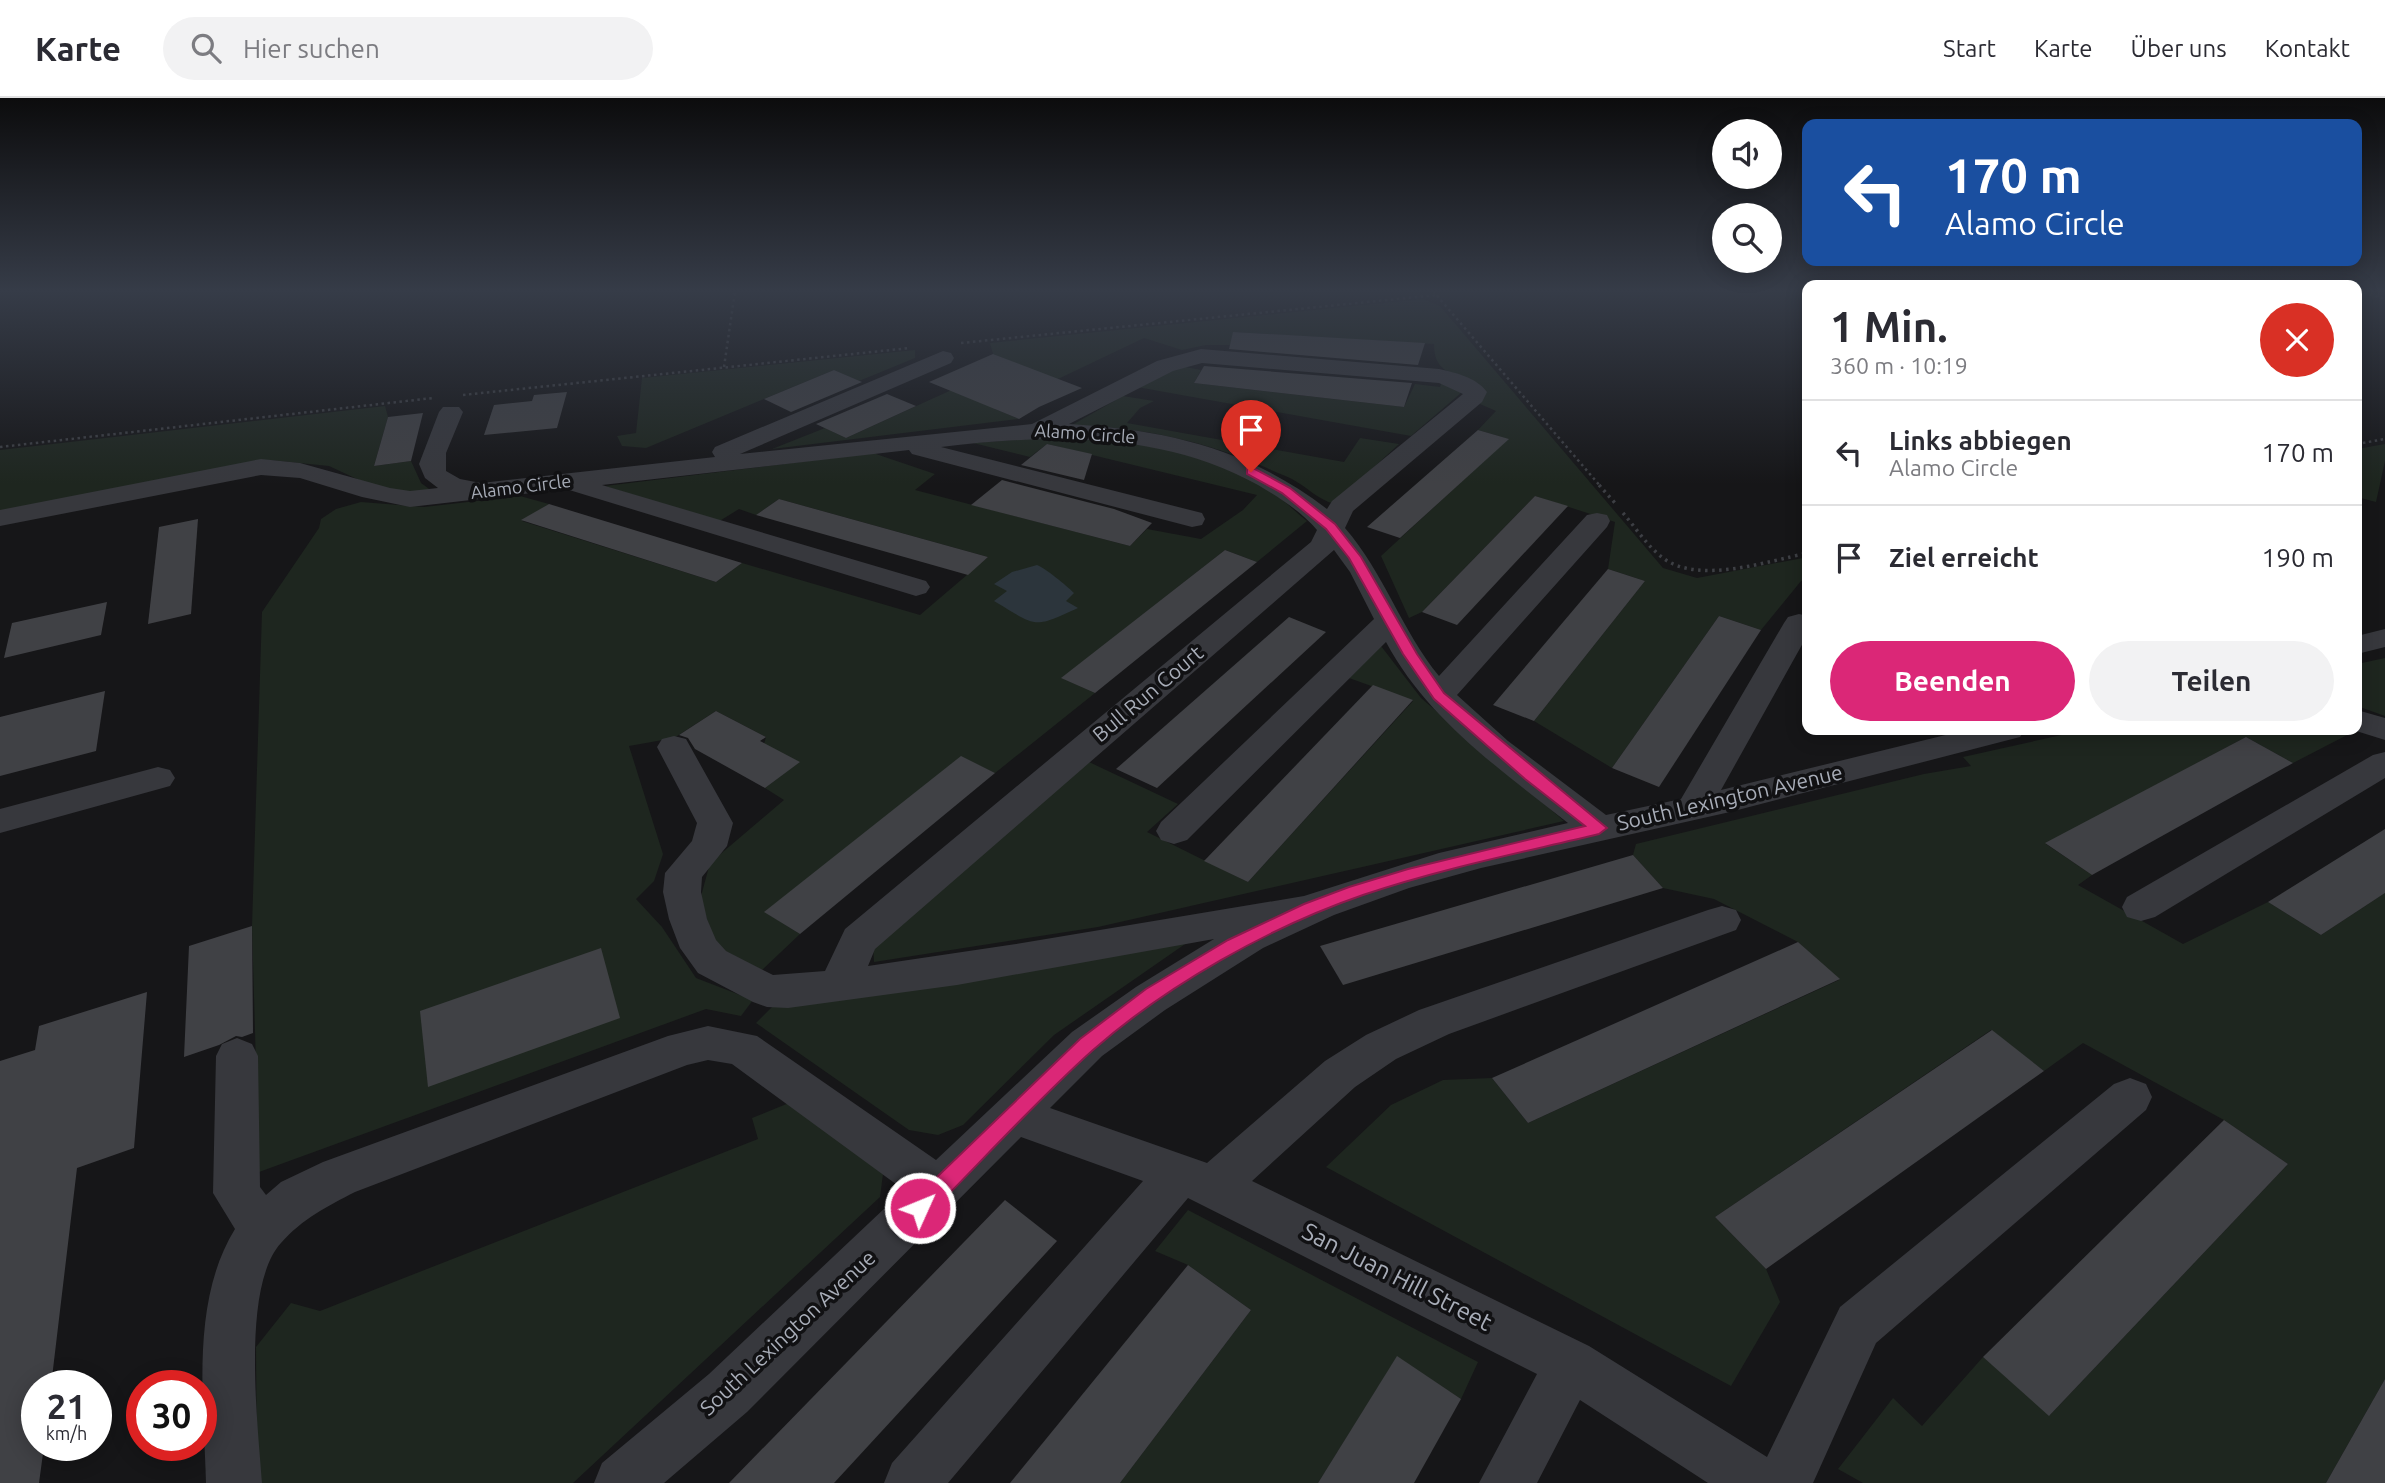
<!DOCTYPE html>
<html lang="de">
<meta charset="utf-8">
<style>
body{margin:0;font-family:Ubuntu,sans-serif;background:#f2f2f3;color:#2b2b33;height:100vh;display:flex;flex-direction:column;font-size:26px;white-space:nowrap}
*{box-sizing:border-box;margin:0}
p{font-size:23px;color:#7c7c81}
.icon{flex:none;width:38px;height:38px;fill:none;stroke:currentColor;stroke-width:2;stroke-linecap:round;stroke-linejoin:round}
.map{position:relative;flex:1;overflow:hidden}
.drawer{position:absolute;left:1802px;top:182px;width:560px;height:455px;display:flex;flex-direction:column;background:#fff;border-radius:14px;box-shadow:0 4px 18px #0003}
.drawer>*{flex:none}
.banner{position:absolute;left:1802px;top:21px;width:560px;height:147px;border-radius:14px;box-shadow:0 4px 18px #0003;background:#1a4fa0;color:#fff;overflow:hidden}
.controls{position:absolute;left:1712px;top:21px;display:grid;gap:14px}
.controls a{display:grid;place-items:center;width:70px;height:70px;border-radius:50%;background:#fff;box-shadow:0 4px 18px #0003;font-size:35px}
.speed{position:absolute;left:21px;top:1272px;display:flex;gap:14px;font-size:35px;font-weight:700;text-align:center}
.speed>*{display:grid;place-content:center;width:91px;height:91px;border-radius:50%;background:#fff;box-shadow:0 4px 18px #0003;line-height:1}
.speed small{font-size:18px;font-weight:400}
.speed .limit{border:10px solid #d22;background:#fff;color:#111}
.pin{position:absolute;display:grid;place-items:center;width:60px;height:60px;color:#fff;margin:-72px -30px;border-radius:50% 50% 50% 0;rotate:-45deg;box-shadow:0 0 7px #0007}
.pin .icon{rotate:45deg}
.me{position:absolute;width:77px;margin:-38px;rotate:46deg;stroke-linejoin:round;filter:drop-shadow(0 0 5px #0008)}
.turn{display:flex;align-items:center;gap:24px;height:147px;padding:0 28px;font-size:32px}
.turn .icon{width:91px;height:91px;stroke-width:2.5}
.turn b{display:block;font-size:49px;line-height:60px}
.round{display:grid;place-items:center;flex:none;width:74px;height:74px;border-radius:37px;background:#f2f2f3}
.head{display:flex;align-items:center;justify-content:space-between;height:119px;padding:0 28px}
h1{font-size:42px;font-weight:600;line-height:52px}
.cta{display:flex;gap:14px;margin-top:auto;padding:14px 28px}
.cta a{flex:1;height:80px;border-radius:42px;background:#db2777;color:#fff;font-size:28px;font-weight:600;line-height:80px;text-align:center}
.cta a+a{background:#f2f2f3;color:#2b2b33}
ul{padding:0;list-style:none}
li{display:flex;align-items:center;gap:21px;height:105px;padding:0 28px;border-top:2px solid #e1e1e2}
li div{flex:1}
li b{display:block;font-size:26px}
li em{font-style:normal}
header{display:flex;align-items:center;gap:42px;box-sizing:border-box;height:98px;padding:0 35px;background:#fff;border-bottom:2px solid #e1e1e2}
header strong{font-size:33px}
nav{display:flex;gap:38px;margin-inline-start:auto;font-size:24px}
.search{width:490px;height:63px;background:#f2f2f3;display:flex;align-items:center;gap:18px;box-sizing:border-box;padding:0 24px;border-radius:38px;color:#7c7c81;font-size:26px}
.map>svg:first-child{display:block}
.green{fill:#1e261f}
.water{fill:#2c353c}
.building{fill:#404145}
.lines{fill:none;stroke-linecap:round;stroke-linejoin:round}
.path-far1{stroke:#3d3f44;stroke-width:2.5;stroke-dasharray:2.5 3.5;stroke-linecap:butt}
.path{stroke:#3d3f44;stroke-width:3.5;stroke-dasharray:2.5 4.5;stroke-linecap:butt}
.minor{fill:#37383d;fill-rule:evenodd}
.route{fill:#db2777;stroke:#8e194d;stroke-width:2}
.labels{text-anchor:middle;stroke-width:7;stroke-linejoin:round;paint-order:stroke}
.far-street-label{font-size:18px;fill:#a8adb8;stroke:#111113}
.street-label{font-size:21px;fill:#a8adb8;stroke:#111113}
.near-street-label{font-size:24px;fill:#a8adb8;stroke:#111113}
</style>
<header>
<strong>Karte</strong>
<div class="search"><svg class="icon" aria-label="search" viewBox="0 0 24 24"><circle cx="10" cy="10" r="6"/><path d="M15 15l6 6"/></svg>Hier suchen</div>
<nav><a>Start</a><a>Karte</a><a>Über uns</a><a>Kontakt</a></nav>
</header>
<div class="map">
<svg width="2385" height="1385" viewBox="0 0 2385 1385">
<rect width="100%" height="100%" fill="#161618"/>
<!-- green -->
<g class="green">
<path d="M1423 201 1440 208 1663 470 1697 480 1808 459V482L1801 483 1761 532 1719 518 1612 670 1534 623 1645 483 1608 471 1615 424 1535 398 1422 514 1409 520 1381 458 1508 341 1478 332 1496 313 1480 306 1485 294C1465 272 1434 283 1434 246L1234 234 1230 247H1206L1182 252 1144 240 995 311 1019 321 772 351 825 330 846 340 1013 264 993 256 990 245Z"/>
<path d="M915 252V260L859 283 834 272 646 350 622 348 617 338 636 335 642 280Z"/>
<path d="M1180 268 1201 272 1194 285 1404 309 1415 286 1440 289 1442 283 1462 294 1411 338 1137 289Z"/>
<path d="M1123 298 1154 303 1140 310 1127 325 1344 364 1360 340 1399 346 1334 406C1317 401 1307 389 1292 381 1284 377 1275 374 1267 370 1206 343 1139 329 1072 327Z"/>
<path d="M385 308 388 319 374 368 411 363 421 385 432 393 402 394 372 388 329 368 270 362 0 415V352Z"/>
<path d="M1041 340C1116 340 1199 348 1265 389 1280 398 1293 412 1307 423L1257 464 1225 452 1062 580 1095 595 995 675 961 659 765 814 800 836 762 872 717 849 700 802 710 765 784 702 765 690 799 664 764 646 766 639 716 613 674 640 629 648 663 756 654 783 636 801 662 829 696 880 753 902 741 918 706 911 259 1074 252 828 262 514 319 430 321 421 336 411 361 404 424 409 520 398 549 406 522 423 716 484 742 465 920 517 988 459 779 401 756 417 739 411 718 424 605 388 873 355 935 376 915 392 1130 448 1147 431 1201 441 1243 412 1257 397 1047 346 1030 359 973 345Z"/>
<path d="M2385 346V363L2376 404 2357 399V351Z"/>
<path d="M1381 548 1421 600 1564 723 1098 829 874 864 873 846 1089 664 1178 706 1147 734 1248 784 1413 603 1349 580Z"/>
<path d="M2385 560V618L2357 608V566Z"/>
<path d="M2084 632H2342L2351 635 2293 665 2246 639 2046 746 2092 777 2078 787 2183 846 2268 804 2321 837 2385 795V1281L2326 1385H1863L1838 1371 1893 1300 1922 1328 1983 1259 2050 1317 2288 1066 2224 1022 2083 945 2044 973 1991 932 1715 1119 1766 1171 1780 1204 1731 1288 1326 1069 1391 1007 1443 982 1492 980 1528 1025 1839 882 1798 844 1714 801 1663 790 1633 757 1636 746 1924 676 1971 668 1963 659Z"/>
<path d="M1188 844 1054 937 963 1027 938 1037 909 1032 756 925 773 908Z"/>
<path d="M789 1005 883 1076 880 1099 573 1385H257L256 1249 291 1205 320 1213 758 1041 752 1020Z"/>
<path d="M1188 1112 1478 1264 1461 1301 1397 1259 1318 1385H1120L1251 1212 1188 1167 1155 1153Z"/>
</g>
<!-- water -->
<path class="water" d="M1037 467C1045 470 1066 487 1074 495L1066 503 1078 510C1032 531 1038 529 994 503L1007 493 994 486 1012 474Z"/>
<!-- building -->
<g class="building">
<path d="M1233 234 1425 245 1418 267 1229 251Z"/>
<path d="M993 256 1082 290 1039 309 1019 321 929 284Z"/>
<path d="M1204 268 1412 285 1404 309 1194 285Z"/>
<path d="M834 272 862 284 791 314 764 301Z"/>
<path d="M567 294 557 330 484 337 494 307 532 303 534 297Z"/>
<path d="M887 296 916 308 846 340 816 326Z"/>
<path d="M423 315 411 363 374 368 388 319Z"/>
<path d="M1478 332 1509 341 1400 440 1367 429Z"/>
<path d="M1047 346 1092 356 1084 382 1021 367Z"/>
<path d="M1002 382 1114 411 1152 425 1130 448 971 407Z"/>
<path d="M1535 398 1568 408 1457 527 1422 514Z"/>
<path d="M779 401 988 459 968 477 756 417Z"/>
<path d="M549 406 742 465 716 484 521 422Z"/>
<path d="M198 421 191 516 148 526 159 429Z"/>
<path d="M1225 452 1257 464 1095 595 1061 580Z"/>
<path d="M1608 471 1645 483 1534 623 1493 607Z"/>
<path d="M107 504 101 537 4 560 12 525Z"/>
<path d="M1719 518 1761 532 1659 689 1612 670Z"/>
<path d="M1289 519 1326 534 1157 690 1116 671Z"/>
<path d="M1373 587 1413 602 1248 784 1204 763Z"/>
<path d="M105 593 96 653 0 678V619Z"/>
<path d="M716 613 766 639 760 643 800 664 765 690 695 651 688 640 679 637Z"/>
<path d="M2246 639 2293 665 2092 777 2045 745Z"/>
<path d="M961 658 995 675 800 836 764 814Z"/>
<path d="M2385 731V795L2321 837 2268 804Z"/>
<path d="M1633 757 1663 790 1343 887 1320 848Z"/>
<path d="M252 828 253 935 242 939 236 938 219 947 184 959 189 848Z"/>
<path d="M1798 844 1840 881 1528 1025 1492 980Z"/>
<path d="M601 850 620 920 428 989 420 913Z"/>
<path d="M147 894 134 1050 77 1070 51 1288H37V1348H44L39 1385H0V963L35 952 39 928Z"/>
<path d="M1992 932 2044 973 1766 1171 1715 1119Z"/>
<path d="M2224 1022 2288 1066 2049 1318 1983 1259Z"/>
<path d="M1005 1102 1057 1143 834 1385H729Z"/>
<path d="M1188 1167 1251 1212 1120 1385H1010Z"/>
<path d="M1397 1258 1461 1301 1414 1385H1318Z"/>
<path d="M2385 1281V1385H2326Z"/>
</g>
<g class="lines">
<!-- path-far1 -->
<g class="path-far1">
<path d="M1433 193 1601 389"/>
<path d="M2358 193 2385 201"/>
<path d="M961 245 1437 197"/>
<path d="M724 269 735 193"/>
<path d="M463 297 910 250"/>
<path d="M2357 346 2385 341"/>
<path d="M0 349 433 300"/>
</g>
<!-- path -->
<g class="path">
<path d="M1599 387 1615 405"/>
<path d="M1623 415C1636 430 1647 448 1663 460 1699 487 1768 463 1808 455"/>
</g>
<!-- minor -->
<g class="minor">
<path d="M1201 251 1439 271C1456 275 1476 279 1487 294L1482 304 1353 413 1345 430C1384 475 1402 533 1439 578L1587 417 1597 415 1607 417 1610 423 1607 429 1457 597 1508 643 1606 717 1681 701 1784 525 1788 519 1799 516 1808 518V536L1721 692 1966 632H2025L2020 639 1730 714 1481 770 1409 790 1334 817 1263 850 1165 912 1102 958 1050 1010 1207 1065 1325 963 1366 937 1419 912 1708 812 1722 808 1736 812 1741 822 1736 832 1449 936 1396 961 1355 989 1252 1083 1589 1248 1767 1359 1840 1209 2114 986 2130 980 2146 986 2152 999 2146 1012 1876 1245 1813 1385H1708L1580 1302 1537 1385H1479L1537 1276 1188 1100 948 1385H884L892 1365 1143 1083 1021 1039 747 1314 664 1385H594L602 1365 709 1276 904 1092 732 966 708 962 687 967 355 1094C328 1108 302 1121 281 1145 241 1189 258 1326 262 1385H206C204 1303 190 1204 235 1131L213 1095 216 958 222 946 237 940 252 946 258 958 260 1089 266 1097 281 1084 323 1064 668 938 708 928 757 938 936 1062 1072 934 1136 889 1214 841 957 887 788 910 767 909 753 904 698 875 680 850 669 821 663 794 665 775 692 743 697 725 657 649 662 641 674 638 686 641 733 725 727 748 702 779 701 794 707 821 716 842 726 853 773 877 825 873 845 831 1311 444 1317 432C1301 413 1278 399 1258 387 1160 333 1048 336 941 349L1202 415 1205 421 1202 427 1192 429 912 356 909 352 602 387 926 483 930 489 926 495 916 498 566 391 410 409 362 399 300 380 261 377 0 428V412L261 361 300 365 390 390 410 393 438 390 425 380 419 366 439 314 443 309H459L463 314 446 355V373L460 381 481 385 715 359 712 354 715 349 943 253 951 255 954 260 951 265 740 356 1032 326 1157 263ZM1202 265 1439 285 1463 296 1332 403 1327 411C1247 350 1167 332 1069 326L1173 273ZM1334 452 1350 474 1374 521 1161 724 1156 733 1161 742 1174 746 1187 742 1386 544C1427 621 1501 672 1568 725L1439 755 1304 798 1016 846 868 868 875 851Z"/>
<path d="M2385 531V549L2357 556V538Z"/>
<path d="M2357 612 2385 620V642L2353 632H2357Z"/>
<path d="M2385 654V680L2155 819 2141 823 2127 819 2122 809 2127 799 2373 657Z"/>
<path d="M158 669 170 672 175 680 170 688 0 735V711Z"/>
</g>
</g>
<!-- sky -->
<linearGradient id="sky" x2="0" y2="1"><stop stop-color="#0c0c0d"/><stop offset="0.5" stop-color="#363c48"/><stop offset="1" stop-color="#363c48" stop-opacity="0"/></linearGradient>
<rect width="2385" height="386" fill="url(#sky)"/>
<!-- route -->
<path class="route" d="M1247 371H1255L1290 390 1335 426 1361 459 1417 556 1444 595 1607 730 1599 736C1520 755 1440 771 1363 797 1270 829 1167 887 1093 952 1035 1004 983 1062 928 1117L920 1119 912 1117 909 1110 912 1103 1080 941 1146 891 1228 842 1304 806 1349 789 1408 771 1585 728 1525 681 1434 601 1403 556 1349 460 1326 431 1282 395 1247 376Z"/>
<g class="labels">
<!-- far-street labels -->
<g class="far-street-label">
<text transform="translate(1085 336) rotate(4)" y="6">Alamo Circle</text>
<text transform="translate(521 389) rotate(-7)" y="6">Alamo Circle</text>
</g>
<!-- street labels -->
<g class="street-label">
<text transform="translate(1148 596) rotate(-40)" y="7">Bull Run Court</text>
<text transform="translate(1730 700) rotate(-13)" y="7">South Lexington Avenue</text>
<text transform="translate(788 1235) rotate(-43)" y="7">South Lexington Avenue</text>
</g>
<!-- near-street labels -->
<g class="near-street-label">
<text transform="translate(1397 1179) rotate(27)" y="8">San Juan Hill Street</text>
</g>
</g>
</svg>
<div class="controls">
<a><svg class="icon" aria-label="sound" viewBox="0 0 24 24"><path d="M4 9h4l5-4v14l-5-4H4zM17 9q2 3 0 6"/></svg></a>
<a><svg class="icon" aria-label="search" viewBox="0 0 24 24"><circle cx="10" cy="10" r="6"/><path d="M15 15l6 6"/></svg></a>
</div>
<div class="speed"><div>21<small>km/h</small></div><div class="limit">30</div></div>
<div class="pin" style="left:1251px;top:374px;background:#d93025"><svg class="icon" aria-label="arrive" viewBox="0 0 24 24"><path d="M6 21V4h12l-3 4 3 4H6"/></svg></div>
<svg class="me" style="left:920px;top:1110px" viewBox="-20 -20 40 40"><circle r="17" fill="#db2777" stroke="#fff" stroke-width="3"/><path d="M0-11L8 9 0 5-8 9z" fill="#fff"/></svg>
<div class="banner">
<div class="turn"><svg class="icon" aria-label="left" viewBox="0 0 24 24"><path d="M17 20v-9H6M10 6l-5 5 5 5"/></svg><div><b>170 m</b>Alamo Circle</div></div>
</div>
<section class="drawer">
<div class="head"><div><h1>1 Min.</h1><p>360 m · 10:19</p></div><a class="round" style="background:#d93025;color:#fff"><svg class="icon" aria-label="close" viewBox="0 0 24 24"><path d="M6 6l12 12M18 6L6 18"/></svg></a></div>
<ul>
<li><svg class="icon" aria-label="left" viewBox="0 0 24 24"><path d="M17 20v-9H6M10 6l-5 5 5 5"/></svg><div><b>Links abbiegen</b><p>Alamo Circle</p></div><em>170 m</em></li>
<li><svg class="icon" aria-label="arrive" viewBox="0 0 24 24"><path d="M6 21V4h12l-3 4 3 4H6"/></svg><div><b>Ziel erreicht</b></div><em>190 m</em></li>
</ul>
<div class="cta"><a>Beenden</a><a>Teilen</a></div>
</section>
</div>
